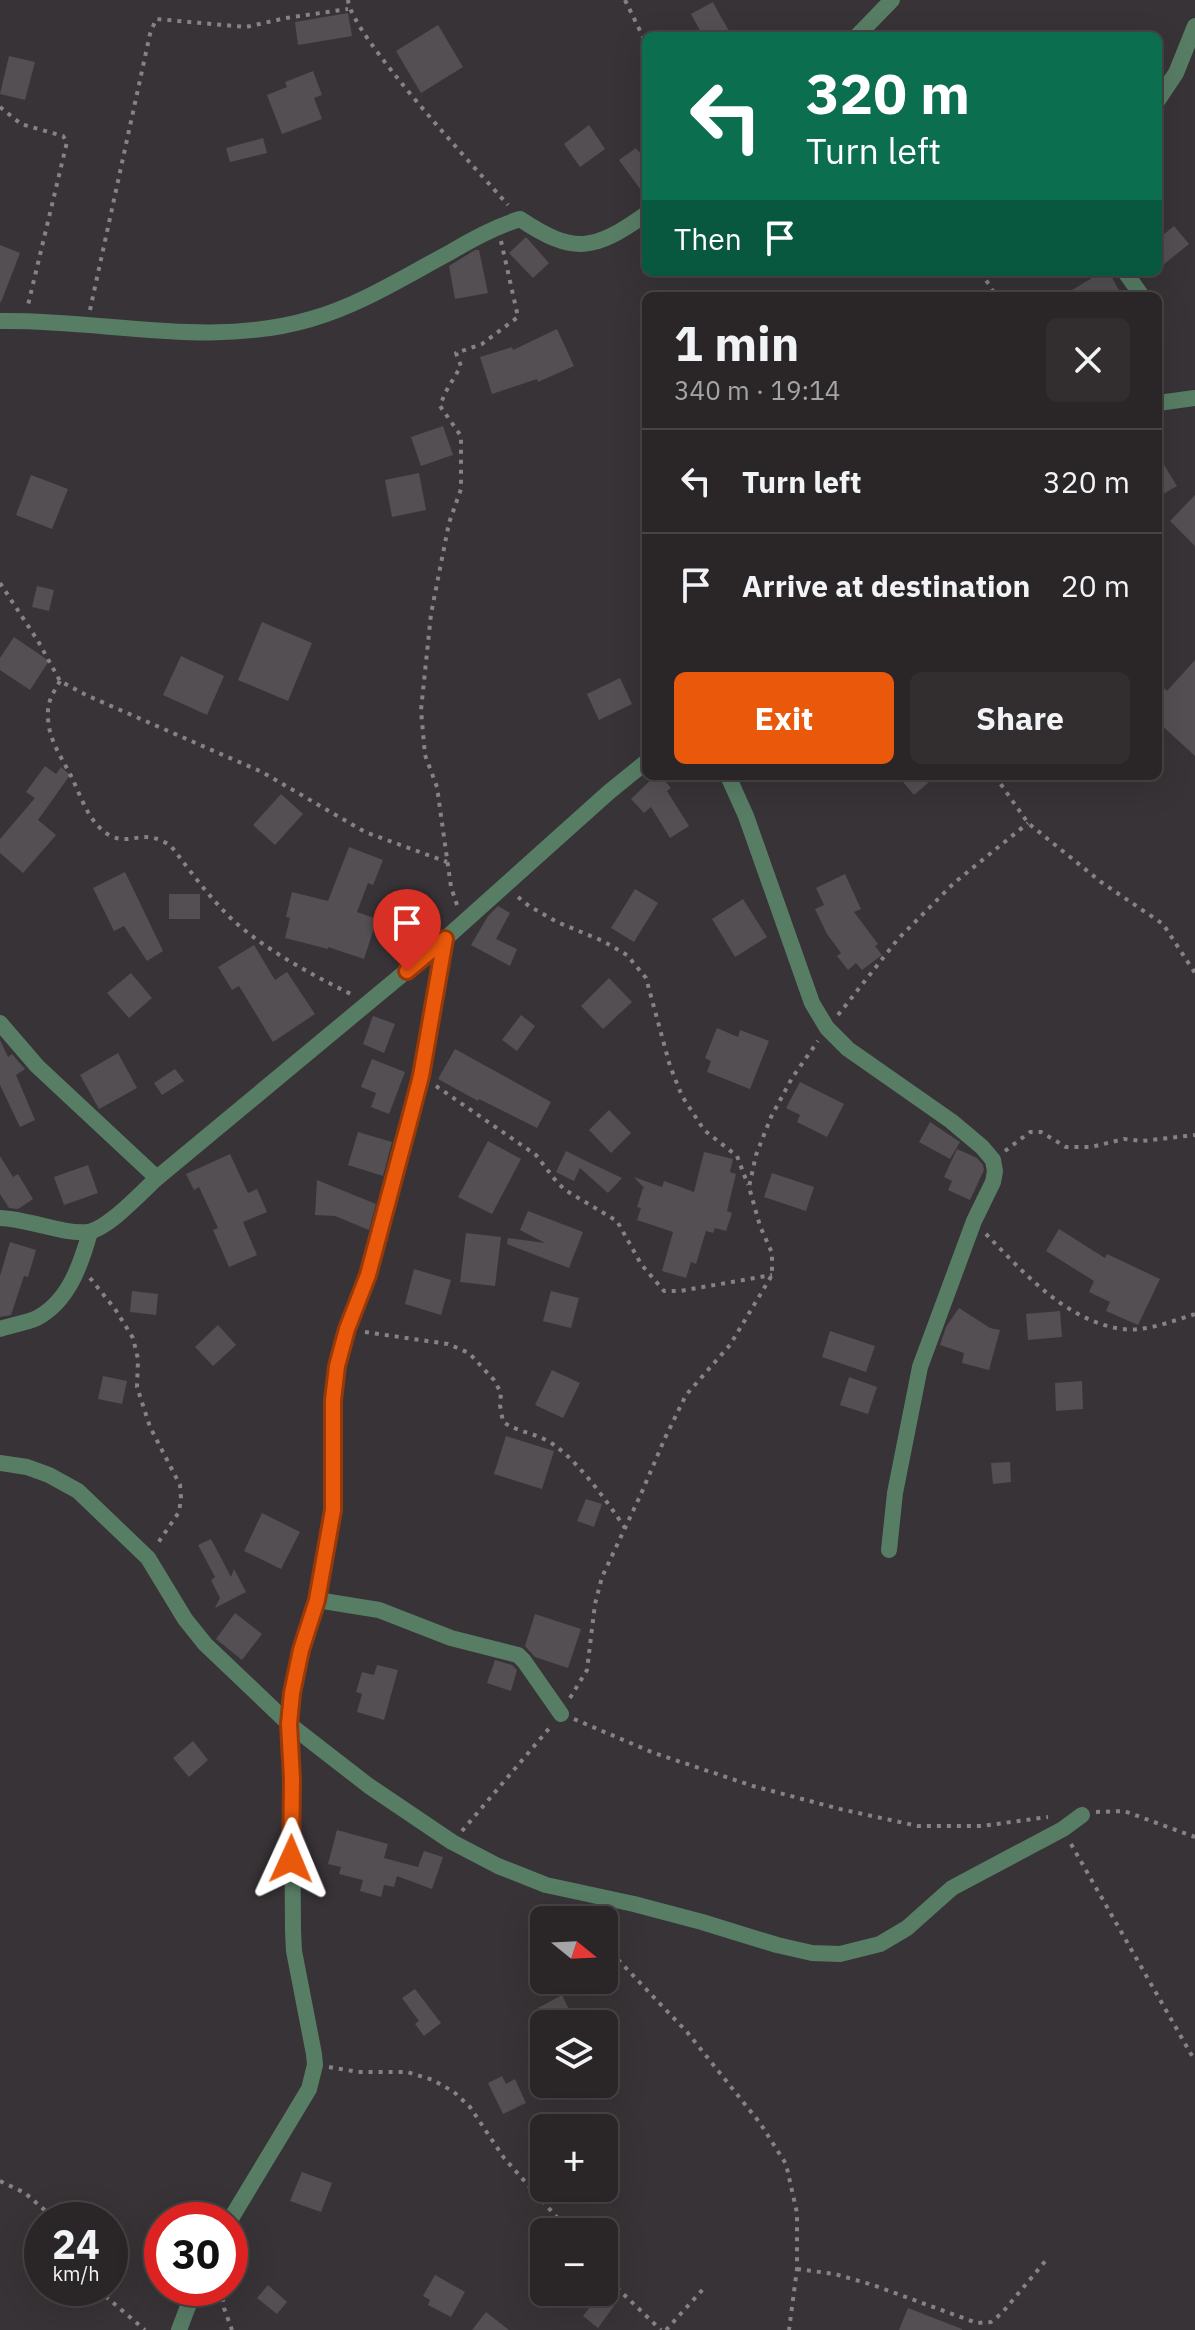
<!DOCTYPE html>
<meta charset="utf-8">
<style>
body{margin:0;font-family:"IBM Plex Sans",sans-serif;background:#322e30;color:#f1f3f6;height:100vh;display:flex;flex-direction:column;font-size:30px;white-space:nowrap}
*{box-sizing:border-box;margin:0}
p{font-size:26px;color:#a5a5a8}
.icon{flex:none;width:44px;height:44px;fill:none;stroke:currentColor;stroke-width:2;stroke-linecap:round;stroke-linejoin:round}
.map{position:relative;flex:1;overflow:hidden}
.side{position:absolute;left:642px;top:292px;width:520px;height:488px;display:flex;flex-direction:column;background:#2a2628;border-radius:12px;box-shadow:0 8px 32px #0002,0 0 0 2px #464345}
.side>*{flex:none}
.banner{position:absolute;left:642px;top:32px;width:520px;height:244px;border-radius:12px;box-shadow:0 8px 32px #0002,0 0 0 2px #464345;background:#0b6e4f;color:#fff;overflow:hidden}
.needle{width:52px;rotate:108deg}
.buttons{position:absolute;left:530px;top:1906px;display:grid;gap:16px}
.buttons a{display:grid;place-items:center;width:88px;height:88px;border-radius:12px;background:#2a2628;box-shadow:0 8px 32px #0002,0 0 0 2px #464345;font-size:40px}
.speed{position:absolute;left:24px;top:2202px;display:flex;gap:16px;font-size:40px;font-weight:700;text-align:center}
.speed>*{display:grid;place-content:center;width:104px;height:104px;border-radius:50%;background:#2a2628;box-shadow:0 8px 32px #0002,0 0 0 2px #464345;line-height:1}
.speed small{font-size:20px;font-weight:400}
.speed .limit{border:12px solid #d22;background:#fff;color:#111}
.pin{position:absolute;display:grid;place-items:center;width:68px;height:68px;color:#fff;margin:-82px -34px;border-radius:50% 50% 50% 0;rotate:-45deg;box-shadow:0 0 8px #0007}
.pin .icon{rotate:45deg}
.me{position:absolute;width:88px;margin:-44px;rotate:1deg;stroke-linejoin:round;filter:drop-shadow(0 0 6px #0008)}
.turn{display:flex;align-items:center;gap:28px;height:168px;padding:0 32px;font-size:36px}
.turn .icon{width:104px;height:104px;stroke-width:2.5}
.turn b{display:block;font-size:56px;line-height:68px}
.then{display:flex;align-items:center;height:76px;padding:0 32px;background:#0003;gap:16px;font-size:30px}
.round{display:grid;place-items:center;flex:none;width:84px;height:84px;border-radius:12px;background:#322e30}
.head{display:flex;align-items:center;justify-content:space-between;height:136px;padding:0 32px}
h1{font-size:48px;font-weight:700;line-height:60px}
.button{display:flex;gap:16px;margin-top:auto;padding:16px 32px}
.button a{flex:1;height:92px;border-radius:12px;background:#ea580c;color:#fff;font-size:32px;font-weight:700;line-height:92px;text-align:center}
.button a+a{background:#322e30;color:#f1f3f6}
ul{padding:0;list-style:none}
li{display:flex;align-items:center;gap:24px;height:104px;padding:0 32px;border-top:2px solid #464345}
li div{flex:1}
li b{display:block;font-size:30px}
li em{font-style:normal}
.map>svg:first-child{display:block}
.building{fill:#544f52}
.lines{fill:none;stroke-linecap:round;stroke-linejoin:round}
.path{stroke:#868285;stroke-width:4;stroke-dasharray:4 6;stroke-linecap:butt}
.minor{stroke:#587d65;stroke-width:16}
.route-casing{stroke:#983908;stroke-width:20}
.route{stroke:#ea580c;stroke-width:14}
</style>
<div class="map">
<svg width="1195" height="2330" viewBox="0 0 1195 2330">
<rect width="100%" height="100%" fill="#383336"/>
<!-- building -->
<g class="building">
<path d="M713 2 717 10 732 36H703L691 14Z"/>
<path d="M348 13 352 36 298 45 295 22Z"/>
<path d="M438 25 463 67 421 93 396 51Z"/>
<path d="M9 56 35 62 25 100 0 94Z"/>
<path d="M313 71 322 95 314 98 322 119 282 134 267 95 287 87 285 82Z"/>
<path d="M589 125 605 149 580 167 564 144Z"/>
<path d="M263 138 267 153 230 162 226 148Z"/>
<path d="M646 147V197L619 160 636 148 639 152Z"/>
<path d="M1174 226 1189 244 1158 269V239Z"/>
<path d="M526 237 549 263 533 278 509 253Z"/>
<path d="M0 245 20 253 1 302H0Z"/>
<path d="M475 250H479L488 293 455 299 449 266Z"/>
<path d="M1102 272H1109L1122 296H1062Z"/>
<path d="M557 329 574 366 538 382 537 379 492 394 480 357 512 347 513 350Z"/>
<path d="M443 426 453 455 421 466 411 437Z"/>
<path d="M1158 455 1177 486 1158 497Z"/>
<path d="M419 473 426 510 392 517 385 480Z"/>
<path d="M31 475 68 489 52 529 16 515Z"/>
<path d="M1195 495V546L1170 521Z"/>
<path d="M37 586 54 590 49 611 32 607Z"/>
<path d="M262 622 312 643 288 701 238 680Z"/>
<path d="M14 637 49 661 30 690 0 670V658Z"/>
<path d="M181 656 224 676 207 715 163 695Z"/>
<path d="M1195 660V756L1158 722V683L1167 691Z"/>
<path d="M620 678 632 704 599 720 587 694Z"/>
<path d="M45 766 56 774 61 767 70 775 38 820 56 835 23 873 0 853V839L35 798 26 792Z"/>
<path d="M655 776H661L671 788 667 791 689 826 670 838 651 807 644 813 631 799Z"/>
<path d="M898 776H936L914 795Z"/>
<path d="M281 794 303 814 275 845 253 825Z"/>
<path d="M349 847 383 860 373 885 368 883 357 912 377 919 364 959 328 947V949L285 938 290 918 286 917 292 892 328 901Z"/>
<path d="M125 872 163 951 147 961 124 926 114 931 93 888Z"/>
<path d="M845 874 861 909 854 912 878 944 875 946 882 955 862 970 856 963 848 970 837 956 841 953 827 934 815 909 824 905 816 888Z"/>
<path d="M635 889 658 903 634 942 611 928Z"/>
<rect x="169" y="894" width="31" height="25"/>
<path d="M743 899 767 937 735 957 712 919Z"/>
<path d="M498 906 510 913 496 939 517 949 510 966 471 945 488 916Z"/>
<path d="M254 945 275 980 287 972 315 1014 273 1042 239 986 232 990 218 967Z"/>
<path d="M131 973 152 998 129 1018 107 993Z"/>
<path d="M609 978 632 1002 603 1029 581 1006Z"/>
<path d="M521 1015 535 1026 517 1051 502 1040Z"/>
<path d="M373 1016 395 1024 384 1053 363 1044Z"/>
<path d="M717 1028 738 1037 740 1030 769 1041 750 1089 707 1072 711 1061 705 1058Z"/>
<path d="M0 1040 8 1057 12 1054 25 1069 16 1075 35 1120 20 1127 0 1085Z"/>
<path d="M455 1049 551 1102 537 1128 479 1099 478 1101 438 1079Z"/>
<path d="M118 1053 137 1088 99 1109 80 1075Z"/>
<path d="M372 1059 405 1072 389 1114 371 1107 376 1093 361 1087Z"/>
<path d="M175 1069 184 1081 162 1095 154 1083Z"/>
<path d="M800 1082 844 1104 827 1137 797 1122 800 1115 786 1108Z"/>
<path d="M609 1110 631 1133 611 1153 589 1130Z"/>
<path d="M930 1122 960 1142 950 1159 919 1142Z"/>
<path d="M358 1132 392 1142 383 1176 348 1165Z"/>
<path d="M488 1141 521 1159 492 1214 458 1197Z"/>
<path d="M957 1149 977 1158 983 1165 984 1170 970 1200 948 1190 952 1181 944 1177Z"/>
<path d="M566 1151 584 1160 622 1178 608 1193 580 1168 574 1181 556 1172Z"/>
<path d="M704 1152 733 1159 730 1172 736 1174 727 1211 732 1213 726 1231 715 1228 713 1233 706 1231 696 1264 691 1262 686 1278 662 1271 673 1232 637 1220 641 1208 637 1207 643 1188 645 1189 634 1177 662 1187 664 1181 694 1192Z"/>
<path d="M230 1154 248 1193 257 1189 267 1212 243 1222 257 1255 229 1267 213 1230 218 1228 199 1187 194 1190 186 1174Z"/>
<path d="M0 1156 13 1177 18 1174 33 1199 18 1209 9 1208 0 1194Z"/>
<path d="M88 1165 98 1193 64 1205 54 1177Z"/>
<path d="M772 1173 814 1187 806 1211 764 1197Z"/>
<path d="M317 1180 376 1204 369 1230 335 1216 315 1215Z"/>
<path d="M528 1211 583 1232 569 1268 507 1244 508 1238 545 1243 520 1230Z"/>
<path d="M1059 1229 1105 1258 1107 1254 1160 1279 1138 1325 1106 1311 1110 1302 1089 1292 1094 1281 1046 1251Z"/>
<path d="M466 1233 501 1237 495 1286 460 1282Z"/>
<path d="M10 1242 36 1250 28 1277 24 1276 11 1315 0 1317V1276Z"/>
<path d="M414 1269 451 1280 441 1315 405 1304Z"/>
<path d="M132 1291 158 1294 156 1315 130 1312Z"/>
<path d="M551 1291 579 1298 571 1328 543 1321Z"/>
<path d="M959 1308 990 1328 1000 1330 989 1370 962 1363 964 1353 940 1345 946 1327Z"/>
<path d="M1060 1311 1062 1337 1028 1340 1026 1314Z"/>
<path d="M218 1325 236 1345 213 1366 195 1347Z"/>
<path d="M830 1331 875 1346 866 1372 822 1357Z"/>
<path d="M552 1370 580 1383 563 1418 535 1405Z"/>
<path d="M103 1376 127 1381 122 1404 98 1399Z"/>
<path d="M849 1377 877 1387 868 1414 840 1405Z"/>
<path d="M1082 1381 1083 1409 1056 1411 1055 1383Z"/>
<path d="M506 1436 554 1451 542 1489 494 1474Z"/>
<path d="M1010 1462 1011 1482 993 1484 991 1463Z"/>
<path d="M586 1499 602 1504 594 1527 577 1521Z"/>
<path d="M262 1513 300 1532 281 1569 244 1551Z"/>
<path d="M211 1539 231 1577 234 1569 246 1592 215 1608 220 1598 211 1580 215 1577 198 1545Z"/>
<path d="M235 1613 262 1634 242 1660 216 1639Z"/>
<path d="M535 1614 581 1629 568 1668 535 1657 525 1646Z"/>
<path d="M495 1660 512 1665 517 1670 511 1691 487 1683Z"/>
<path d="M377 1665 398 1670 384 1720 357 1712 362 1694 356 1692 362 1672 374 1675Z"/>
<path d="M193 1741 208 1760 189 1777 173 1758Z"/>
<path d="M337 1830 388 1844 384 1858 418 1867 424 1851 443 1857 432 1889 397 1876 394 1887 384 1885 381 1897 360 1891 363 1880 339 1874 341 1867 328 1864Z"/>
<path d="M415 1989 441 2023 424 2036 415 2024 419 2021 402 1998Z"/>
<path d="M562 1995 576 2024H546L538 2008Z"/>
<path d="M502 2076 506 2084 515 2079 526 2103 503 2114 488 2083Z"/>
<path d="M302 2172 332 2183 321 2212 290 2201Z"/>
<path d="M435 2275 465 2292 451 2317 428 2305 430 2300 423 2296Z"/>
<path d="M268 2285 287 2302 277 2314 257 2298Z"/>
<path d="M599 2295 614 2306 598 2328 583 2316Z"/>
<path d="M908 2308 962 2329V2330H899Z"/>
<path d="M486 2312 509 2330H472Z"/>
</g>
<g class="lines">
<!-- path -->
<g class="path">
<path d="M348 0C351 35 478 171 508 205"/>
<path d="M625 0 646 43"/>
<path d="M0 107 21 124 63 136 67 142 28 305"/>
<path d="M981 272 996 296"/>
<path d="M90 310 150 34 156 19 246 27 286 18 348 9"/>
<path d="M0 583 38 641 60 681 86 695 262 772 365 832 447 862"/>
<path d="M60 681C53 693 47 702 48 716 48 738 60 755 70 774 81 795 88 824 111 836 132 846 143 827 171 846 191 872 211 900 236 923 271 953 312 975 353 995"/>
<path d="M995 776 1028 823 1101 882 1163 924 1195 973"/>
<path d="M518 897 529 906 557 922 603 941 627 955 646 978 670 1066 682 1096 704 1130 737 1156 748 1185"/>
<path d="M457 905 451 887 437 787 425 755 421 710 431 614 449 523 461 489V436L440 406 445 393 461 366 456 353 482 344 518 317 501 241"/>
<path d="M838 1015 898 939 954 883 1028 823"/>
<path d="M436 1086 536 1155 556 1181 565 1190 617 1221 641 1264 664 1291H680L772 1275"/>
<path d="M1005 1151 1030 1132H1041L1066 1147H1091L1124 1139 1142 1141 1195 1135"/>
<path d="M986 1234C1024 1273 1066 1321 1122 1329 1145 1332 1173 1321 1195 1314"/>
<path d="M90 1278 115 1309 133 1338 138 1359 137 1387 150 1427 180 1485 181 1498 179 1512 158 1543"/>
<path d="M365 1332 448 1344 469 1353 494 1380 501 1393 500 1405 503 1422C517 1431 529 1432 544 1439 572 1452 607 1501 625 1528"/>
<path d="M570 1698 587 1670 595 1604 602 1577 641 1494 665 1438 686 1395 730 1345 772 1275V1253L760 1226 749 1187 756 1155 771 1117 792 1078 818 1041"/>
<path d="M574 1719 654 1753 753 1786 840 1809 918 1826H982L1048 1817"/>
<path d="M1096 1812 1124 1811 1195 1837"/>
<path d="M462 1831 552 1725"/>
<path d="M1071 1844 1195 2061"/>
<path d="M568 1907 580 1920"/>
<path d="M604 1945 687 2032 760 2123 786 2164 797 2213V2269L789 2330"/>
<path d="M329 2067 358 2072H407L433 2080 454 2092 470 2107 504 2158 570 2232"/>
<path d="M0 2181 25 2193 56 2220"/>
<path d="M797 2269 835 2274 873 2285 977 2323 991 2322 1002 2313 1047 2259"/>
<path d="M604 2272 617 2288 661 2330"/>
<path d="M100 2288 104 2295 145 2330"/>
<path d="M221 2288 224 2308 232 2330"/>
<path d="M666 2330 705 2287"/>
</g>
<!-- minor -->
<g class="minor">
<path d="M857 36 892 0"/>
<path d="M1158 100 1176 73 1195 26"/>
<path d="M1125 272 1142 296"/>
<path d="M0 321C104 319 209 349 311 319 360 305 404 277 449 253 472 239 494 227 520 219 574 255 594 251 646 214"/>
<path d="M1158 403 1195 398"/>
<path d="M728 776 746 816 812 1003 827 1028 848 1049 951 1121 982 1147 993 1160 995 1171 993 1182 974 1221 920 1367 895 1493 889 1550"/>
<path d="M0 1023 37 1066 157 1178"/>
<path d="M0 1218C29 1219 61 1234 87 1232 107 1230 142 1192 157 1178L445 939"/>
<path d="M0 1329C12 1325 26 1323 37 1318 69 1301 81 1264 90 1232"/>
<path d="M0 1463 27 1467 49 1475 78 1491 148 1558 185 1619 205 1644 289 1724 369 1786 452 1842 498 1866 546 1885 634 1904 702 1922 777 1945 812 1953 840 1954 880 1944 907 1928 952 1888 1063 1829 1082 1815"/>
<path d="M317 1600 379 1610 451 1638 518 1655 524 1661 561 1714"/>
<path d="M230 2220 309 2089 315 2065 314 2054 294 1951 293 1931 292 1779 289 1724 292 1693 301 1650 317 1600 333 1510V1400L337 1366 347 1329 368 1275 409 1122 421 1076 445 939 609 792 646 762"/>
<path d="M179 2330 195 2288"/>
</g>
</g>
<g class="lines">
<!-- route casing -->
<g class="route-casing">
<path id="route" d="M291 1859 292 1779 289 1724 292 1693 301 1650 317 1600 333 1510V1400L337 1366 347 1329 368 1275 409 1122 421 1076 445 939 407 971"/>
</g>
<!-- route -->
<use href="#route" class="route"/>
</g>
</svg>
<div class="buttons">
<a><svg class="needle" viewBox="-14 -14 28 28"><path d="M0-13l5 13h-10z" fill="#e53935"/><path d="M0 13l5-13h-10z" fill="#a5a5a8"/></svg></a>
<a><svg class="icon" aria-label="layers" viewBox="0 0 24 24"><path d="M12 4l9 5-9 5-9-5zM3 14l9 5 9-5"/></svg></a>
<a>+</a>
<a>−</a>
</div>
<div class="speed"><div>24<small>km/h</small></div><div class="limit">30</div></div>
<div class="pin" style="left:407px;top:971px;background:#d93025"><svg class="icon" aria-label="arrive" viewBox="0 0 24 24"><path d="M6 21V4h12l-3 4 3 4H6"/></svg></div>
<svg class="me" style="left:291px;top:1859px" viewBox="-20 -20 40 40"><path d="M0-17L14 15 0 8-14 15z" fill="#ea580c" stroke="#fff" stroke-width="4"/></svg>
<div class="banner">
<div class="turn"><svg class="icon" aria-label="left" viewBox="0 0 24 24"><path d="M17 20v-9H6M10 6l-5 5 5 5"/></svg><div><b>320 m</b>Turn left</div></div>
<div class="then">Then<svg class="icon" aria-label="arrive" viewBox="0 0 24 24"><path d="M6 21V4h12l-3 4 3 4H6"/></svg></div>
</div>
<section class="side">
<div class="head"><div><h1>1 min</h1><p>340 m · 19:14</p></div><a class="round"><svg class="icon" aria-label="close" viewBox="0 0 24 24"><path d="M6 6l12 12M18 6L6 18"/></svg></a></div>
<ul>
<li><svg class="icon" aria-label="left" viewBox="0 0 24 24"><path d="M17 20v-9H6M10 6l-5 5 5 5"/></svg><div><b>Turn left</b></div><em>320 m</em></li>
<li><svg class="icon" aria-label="arrive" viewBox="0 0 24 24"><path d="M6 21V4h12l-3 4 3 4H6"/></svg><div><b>Arrive at destination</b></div><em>20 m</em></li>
</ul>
<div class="button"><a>Exit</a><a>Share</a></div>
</section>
</div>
